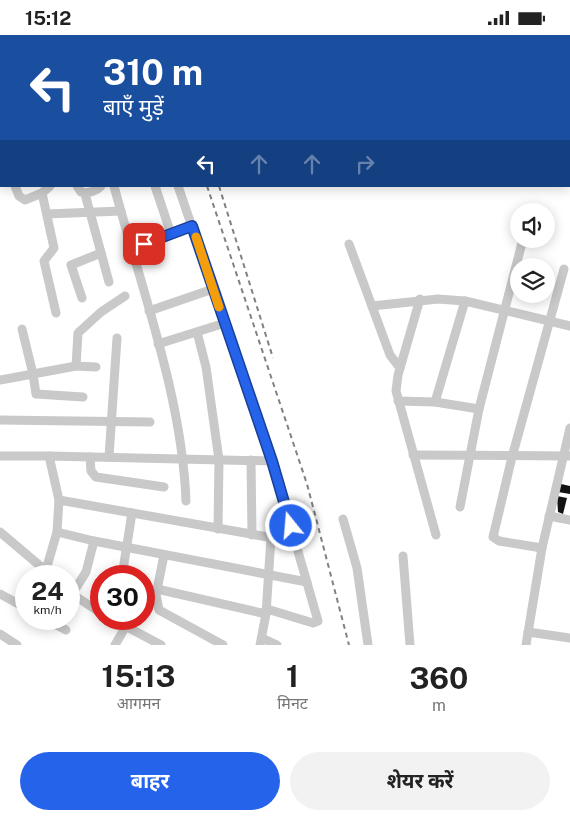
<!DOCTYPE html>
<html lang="hi">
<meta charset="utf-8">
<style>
body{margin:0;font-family:"Public Sans","Noto Sans Devanagari",sans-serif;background:#f2f2f2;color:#222;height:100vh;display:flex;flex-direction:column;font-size:19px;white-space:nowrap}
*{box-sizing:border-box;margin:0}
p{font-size:16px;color:#767676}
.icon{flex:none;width:28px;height:28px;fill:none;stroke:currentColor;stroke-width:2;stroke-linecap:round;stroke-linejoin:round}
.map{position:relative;height:610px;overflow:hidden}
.drawer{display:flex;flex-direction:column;background:#fff;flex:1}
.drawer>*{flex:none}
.hud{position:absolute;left:0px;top:0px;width:570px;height:152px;box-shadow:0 2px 12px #0003;background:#1a4fa0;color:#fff;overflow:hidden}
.buttons{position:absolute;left:510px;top:168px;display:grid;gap:10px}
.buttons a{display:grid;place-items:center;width:45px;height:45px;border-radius:50%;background:#fff;box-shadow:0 2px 12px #0003;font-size:25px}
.speed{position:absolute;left:15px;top:530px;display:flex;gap:10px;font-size:25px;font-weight:700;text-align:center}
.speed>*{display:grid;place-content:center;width:65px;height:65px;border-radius:50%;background:#fff;box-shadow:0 2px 12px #0003;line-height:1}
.speed small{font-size:12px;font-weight:400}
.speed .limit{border:8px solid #d22;background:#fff;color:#111}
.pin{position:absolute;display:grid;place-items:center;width:42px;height:42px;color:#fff;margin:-21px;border-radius:10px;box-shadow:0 2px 8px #0006}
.me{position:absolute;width:55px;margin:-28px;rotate:343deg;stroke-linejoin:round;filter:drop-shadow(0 0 4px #0008)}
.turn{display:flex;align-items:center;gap:18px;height:105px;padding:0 20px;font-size:22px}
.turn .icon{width:65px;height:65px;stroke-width:2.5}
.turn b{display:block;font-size:35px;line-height:42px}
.lanes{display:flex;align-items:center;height:48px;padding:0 20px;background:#0003;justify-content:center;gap:25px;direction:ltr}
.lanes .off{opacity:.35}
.eta{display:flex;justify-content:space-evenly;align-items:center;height:85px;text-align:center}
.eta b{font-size:30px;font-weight:700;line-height:35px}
.button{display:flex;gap:10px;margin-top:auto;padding:10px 20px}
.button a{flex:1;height:58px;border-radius:30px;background:#2563eb;color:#fff;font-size:20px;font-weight:700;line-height:58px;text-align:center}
.button a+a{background:#f2f2f2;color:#222}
.status{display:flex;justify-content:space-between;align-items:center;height:35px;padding:0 25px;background:#fff;direction:ltr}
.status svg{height:14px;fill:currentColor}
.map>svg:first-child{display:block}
.building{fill:#131313}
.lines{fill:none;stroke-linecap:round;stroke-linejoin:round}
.minor{stroke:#c9c9c9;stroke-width:9}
.rail{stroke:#818181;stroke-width:2;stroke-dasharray:5 4;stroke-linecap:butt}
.route-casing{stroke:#184099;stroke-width:12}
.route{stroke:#2563eb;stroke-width:9}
.slow{stroke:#f59e0b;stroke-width:9}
</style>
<div class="status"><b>15:12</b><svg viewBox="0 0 49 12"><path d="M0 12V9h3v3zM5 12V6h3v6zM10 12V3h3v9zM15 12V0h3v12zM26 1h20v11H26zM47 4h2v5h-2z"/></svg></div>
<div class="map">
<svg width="570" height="610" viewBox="0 0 570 610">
<rect width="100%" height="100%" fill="#fff"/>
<!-- building -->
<g class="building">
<path d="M561 449 570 451V459L558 457Z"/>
<path d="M557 461 567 463 563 479 558 477Z"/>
</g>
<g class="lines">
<!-- minor -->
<g class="minor">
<path d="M17 0V1"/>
<path d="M55 0 56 1"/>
<path d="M94 0V1"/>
<path d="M125 0V1"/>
<path d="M526 0 528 1"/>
<path d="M569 24 570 25"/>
<path d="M0 36 1 41"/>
<path d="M0 76H1"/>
<path d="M0 112 1 115"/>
<path d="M0 139H1"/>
<path d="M15 151 19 161 25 165 42 158 50 151"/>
<path d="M77 151 81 157C87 159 97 156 101 151"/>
<path d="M114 151C141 253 182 361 186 466"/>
<path d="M155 151 171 199"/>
<path d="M178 151 272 426 318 586 313 588 267 574"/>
<path d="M42 158 54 213 44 226 56 278"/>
<path d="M85 159 109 247"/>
<path d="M47 179 121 176"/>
<path d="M349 209 390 320 400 333"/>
<path d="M131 214 192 191"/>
<path d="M82 263 71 230 101 218"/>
<path d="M420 264 398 340 396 356 436 500"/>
<path d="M372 271 438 264 465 266 570 291"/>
<path d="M149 276 213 254"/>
<path d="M22 294 33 339 76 331"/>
<path d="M197 297 206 332 219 425 218 494"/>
<path d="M158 309 225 288"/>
<path d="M96 332 76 331 78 298 101 277 125 261"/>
<path d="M0 345 33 339 36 359 83 362"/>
<path d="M398 366 435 367 479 374"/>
<path d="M435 367 465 266"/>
<path d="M0 385 150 387"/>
<path d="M413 420 570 421"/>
<path d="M0 421H49"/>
<path d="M90 422 91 436 96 442 164 452"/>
<path d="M109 422 117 303"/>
<path d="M251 425 252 500"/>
<path d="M272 426 49 421 59 465 296 507"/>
<path d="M59 465 57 497 94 506 307 547"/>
<path d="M460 472 479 374 523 204"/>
<path d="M549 481 570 485"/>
<path d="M343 484 357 533 368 610"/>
<path d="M0 497 52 541"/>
<path d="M542 513 499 506 493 502 512 422 564 234"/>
<path d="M164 520 156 560 159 575 223 610"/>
<path d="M403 521 410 610"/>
<path d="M46 535 57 497"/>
<path d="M122 541 132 478"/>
<path d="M157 554 266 579"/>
<path d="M69 557 101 578"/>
<path d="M0 559 26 573"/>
<path d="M69 564 86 537 94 506"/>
<path d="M45 584 66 595"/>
<path d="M112 584 161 610"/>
<path d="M528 597 570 603"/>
<path d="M0 599 17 610"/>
<path d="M262 603 277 610"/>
<path d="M115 610 126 591"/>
<path d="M260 610 266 579 271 502"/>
<path d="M526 610 542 513 570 393"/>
</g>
<!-- rail -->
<g class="rail">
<path d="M154 0 155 1"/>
<path d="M170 0V1"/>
<path d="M207 151 307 449 349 610"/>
<path d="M219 151 273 323"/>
</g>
</g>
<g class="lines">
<!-- route casing -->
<g class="route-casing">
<path id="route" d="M144 209 192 191 272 426 291 491"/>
</g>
<!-- route -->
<use href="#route" class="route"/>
<!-- slow -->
<path class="slow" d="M196 202 219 272"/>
</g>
</svg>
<div class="buttons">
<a><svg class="icon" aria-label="sound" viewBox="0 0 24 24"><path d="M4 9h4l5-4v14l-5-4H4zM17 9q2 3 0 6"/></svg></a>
<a><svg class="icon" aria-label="layers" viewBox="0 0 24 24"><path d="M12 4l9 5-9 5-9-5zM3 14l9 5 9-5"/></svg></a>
</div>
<div class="speed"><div>24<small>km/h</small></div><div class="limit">30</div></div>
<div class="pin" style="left:144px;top:209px;background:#d93025"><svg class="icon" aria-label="arrive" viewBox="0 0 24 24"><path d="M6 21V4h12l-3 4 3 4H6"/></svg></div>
<svg class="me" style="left:291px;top:491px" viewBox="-20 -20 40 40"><circle r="17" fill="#2563eb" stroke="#fff" stroke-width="3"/><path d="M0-11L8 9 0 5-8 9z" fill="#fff"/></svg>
<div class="hud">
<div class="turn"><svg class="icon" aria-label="left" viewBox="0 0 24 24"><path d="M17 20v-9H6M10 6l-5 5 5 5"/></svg><div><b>310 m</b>बाएँ मुड़ें</div></div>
<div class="lanes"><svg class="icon" aria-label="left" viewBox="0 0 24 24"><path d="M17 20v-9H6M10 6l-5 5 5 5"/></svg><svg class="icon off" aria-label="ahead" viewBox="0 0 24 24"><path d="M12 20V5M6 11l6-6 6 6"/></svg><svg class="icon off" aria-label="ahead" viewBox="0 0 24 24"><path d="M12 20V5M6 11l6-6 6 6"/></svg><svg class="icon off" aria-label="right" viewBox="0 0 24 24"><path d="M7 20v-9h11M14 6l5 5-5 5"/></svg></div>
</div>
</div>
<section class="drawer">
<div class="eta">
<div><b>15:13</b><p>आगमन</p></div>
<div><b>1</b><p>मिनट</p></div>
<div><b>360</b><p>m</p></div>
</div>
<div class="button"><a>बाहर</a><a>शेयर करें</a></div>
</section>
